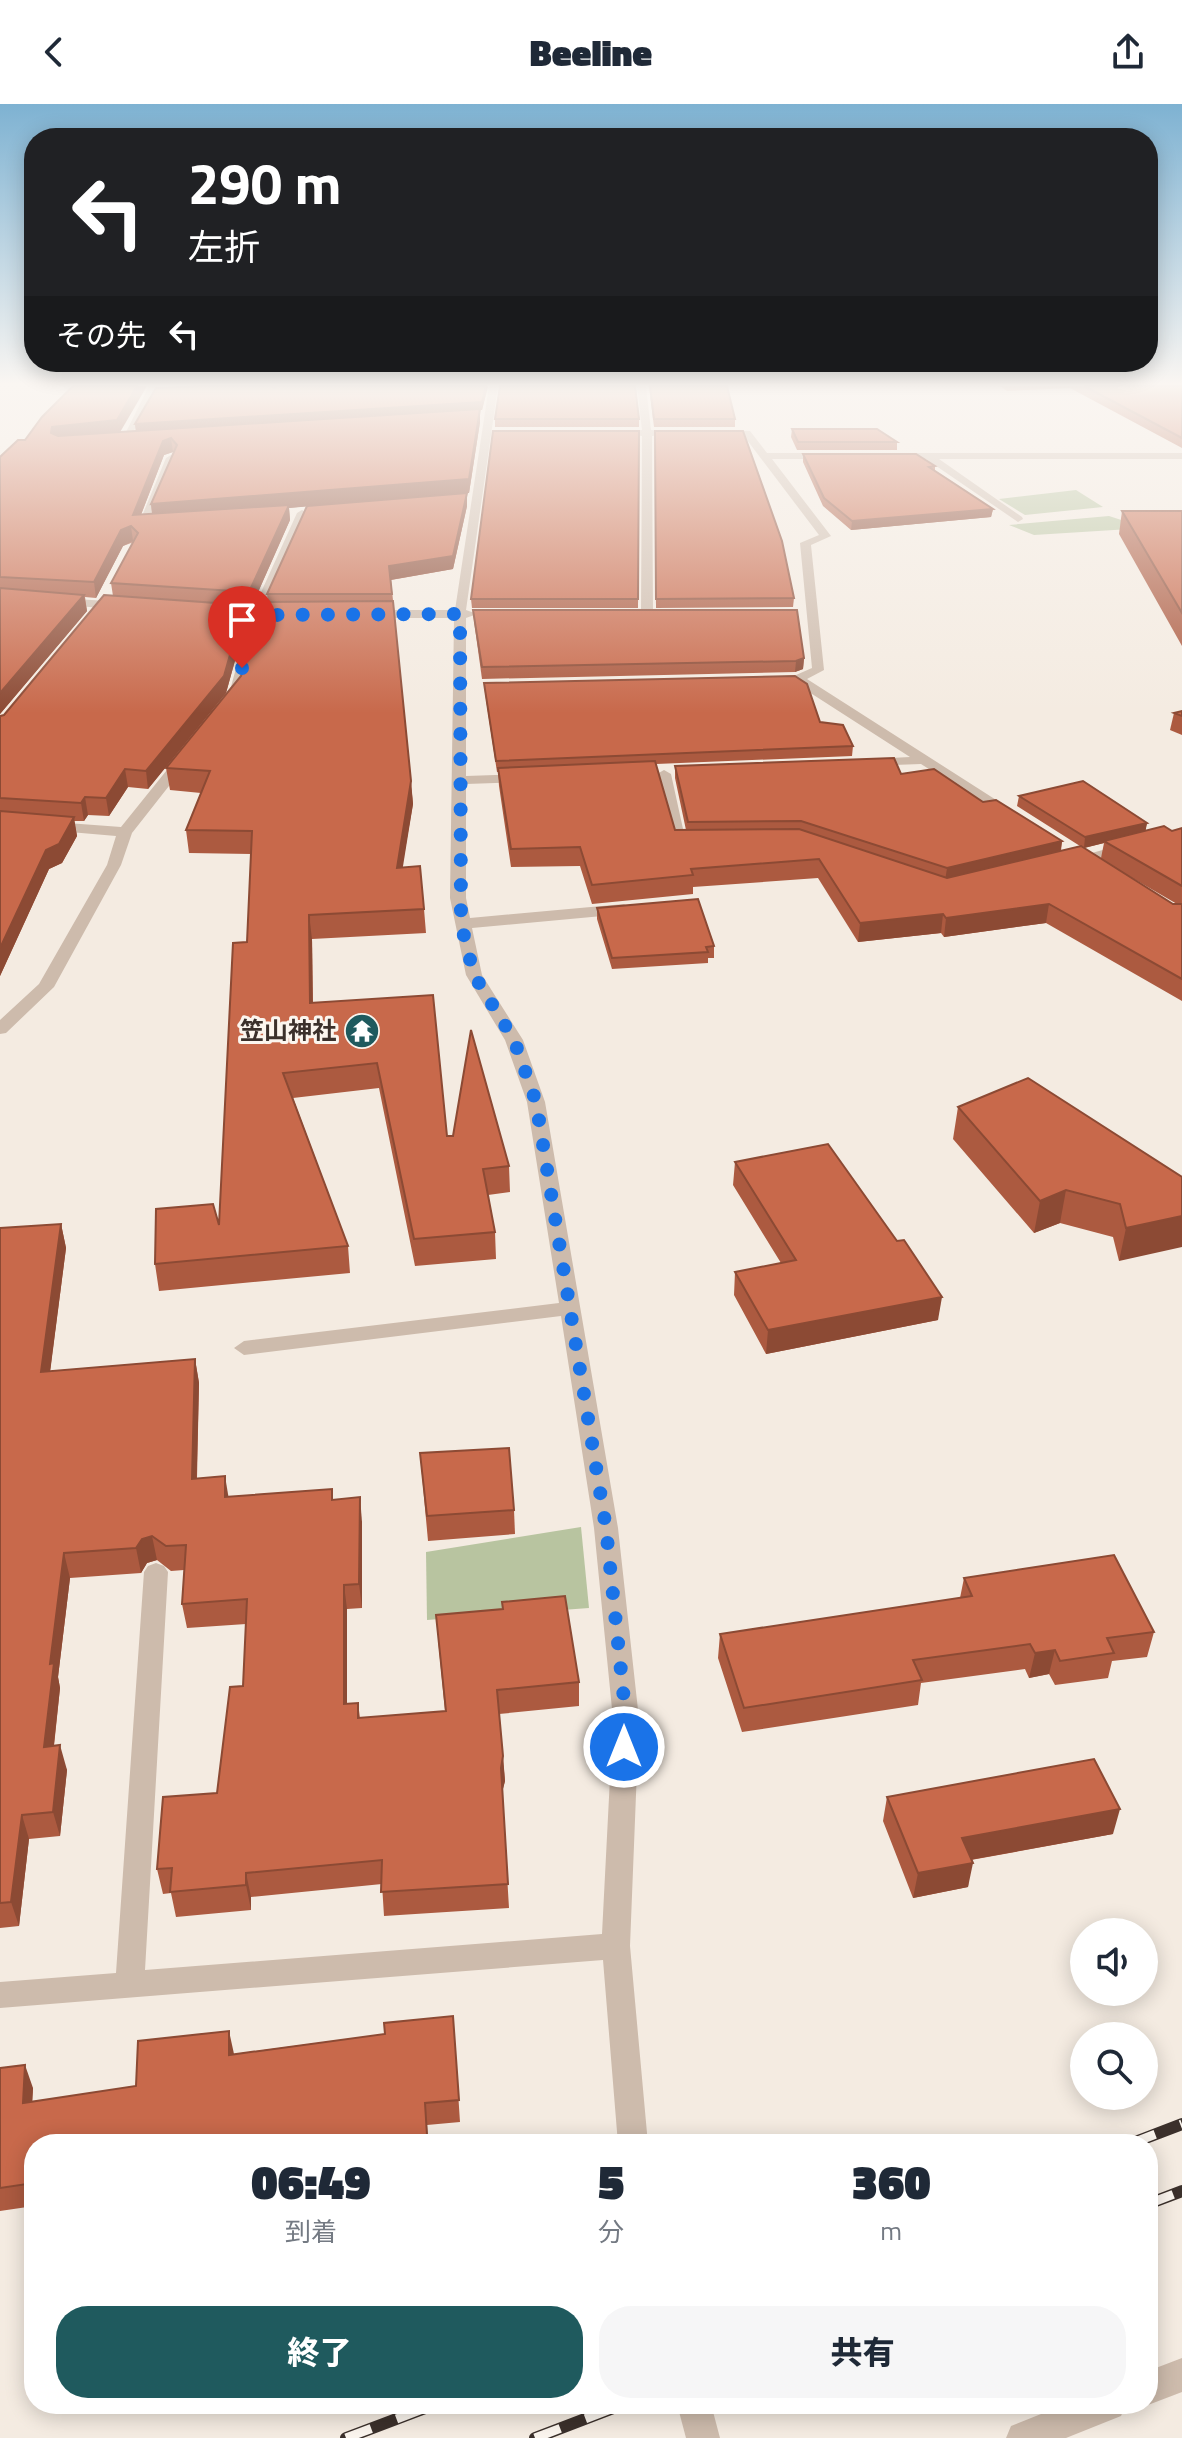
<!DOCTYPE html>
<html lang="ja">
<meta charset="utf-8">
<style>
body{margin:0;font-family:"Titillium Web","Noto Sans JP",sans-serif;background:#f6f6f7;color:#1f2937;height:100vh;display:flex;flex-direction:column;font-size:30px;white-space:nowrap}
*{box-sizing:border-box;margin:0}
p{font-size:26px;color:#747a83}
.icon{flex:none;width:44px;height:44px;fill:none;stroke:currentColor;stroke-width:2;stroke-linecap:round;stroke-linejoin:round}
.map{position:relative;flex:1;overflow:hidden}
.panel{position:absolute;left:24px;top:2030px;width:1134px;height:280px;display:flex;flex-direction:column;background:#fff;border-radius:32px;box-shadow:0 4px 20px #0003}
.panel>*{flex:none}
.top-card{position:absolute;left:24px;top:24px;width:1134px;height:244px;border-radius:32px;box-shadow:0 4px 20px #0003;background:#202124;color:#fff;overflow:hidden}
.controls{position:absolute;left:1070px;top:1814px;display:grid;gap:16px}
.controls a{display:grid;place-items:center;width:88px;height:88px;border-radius:50%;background:#fff;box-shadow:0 4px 20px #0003;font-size:40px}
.pin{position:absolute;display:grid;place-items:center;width:68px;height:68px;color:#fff;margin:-82px -34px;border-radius:50% 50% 50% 0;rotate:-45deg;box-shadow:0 0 8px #0007}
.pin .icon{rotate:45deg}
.me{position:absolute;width:88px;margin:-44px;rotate:0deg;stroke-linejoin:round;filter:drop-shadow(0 0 6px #0008)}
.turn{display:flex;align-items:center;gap:28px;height:168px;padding:0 32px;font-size:36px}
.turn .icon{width:104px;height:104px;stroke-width:2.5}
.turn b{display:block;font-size:56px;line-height:68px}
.then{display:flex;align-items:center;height:76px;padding:0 32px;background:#0003;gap:16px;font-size:30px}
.eta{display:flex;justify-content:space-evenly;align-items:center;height:136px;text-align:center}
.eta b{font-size:48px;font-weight:800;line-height:56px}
.cta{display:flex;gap:16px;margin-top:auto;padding:16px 32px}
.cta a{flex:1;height:92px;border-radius:32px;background:#1f5a5e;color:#fff;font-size:32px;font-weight:800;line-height:92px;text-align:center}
.cta a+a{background:#f6f6f7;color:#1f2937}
header{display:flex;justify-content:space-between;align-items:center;height:104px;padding:0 32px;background:#fff;font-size:36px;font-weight:800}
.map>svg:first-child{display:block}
.green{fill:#b8c4a0}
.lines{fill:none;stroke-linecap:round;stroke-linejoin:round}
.minor{fill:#cdbbac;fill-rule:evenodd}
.rail-casing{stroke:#3b302b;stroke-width:12}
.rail{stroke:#fbf5ee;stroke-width:9;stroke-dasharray:27;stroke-linecap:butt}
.wall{fill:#ac5a40;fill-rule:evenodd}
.shaded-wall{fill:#8c4a34}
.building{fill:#c8694b;stroke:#8c4a34;stroke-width:2}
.route{stroke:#1a73e8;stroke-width:14;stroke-dasharray:0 25.2}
.labels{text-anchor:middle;stroke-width:6;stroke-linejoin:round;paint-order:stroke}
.poi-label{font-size:24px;font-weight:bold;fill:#3b302b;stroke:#fbf5ee;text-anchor:end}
</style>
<header><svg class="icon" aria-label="back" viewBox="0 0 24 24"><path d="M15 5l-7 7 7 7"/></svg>Beeline<svg class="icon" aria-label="share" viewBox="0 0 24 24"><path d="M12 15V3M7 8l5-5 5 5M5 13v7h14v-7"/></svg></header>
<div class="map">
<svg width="1182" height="2334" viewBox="0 0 1182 2334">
<rect width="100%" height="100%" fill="#f4ebe1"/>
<!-- green -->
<g class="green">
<path d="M1076 386 1103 403 1025 411 999 395Z"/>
<path d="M1109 412 1146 424 1034 431 1009 421Z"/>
<path d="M581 1423 589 1504 427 1516 426 1448Z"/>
</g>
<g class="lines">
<!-- minor -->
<g class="minor">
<path d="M149 282H158L130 334 122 336Z"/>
<path d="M489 282H498L466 506 477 510 466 514V672L523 670 530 674 523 678 466 680V794L470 814 624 800 632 805 624 810 472 824 482 871 523 936 545 998 618 1424 639 1615 630 1842 648 2040H618L603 1856 0 1904V1878L116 1869 144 1468 148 1462 156 1459 164 1462 168 1468 145 1866 602 1830 613 1615 594 1424 561 1212 244 1251 234 1244 244 1237 559 1199 527 998 505 936 466 871 450 794 454 514H367L361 510 367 506H455Z"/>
<path d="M637 282H646L651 326 684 329 652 332 653 510 647 514 641 510 642 332 606 329 642 326Z"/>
<path d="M719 326 750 327 767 349H831L836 352 831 355H772L831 432 811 441 824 566 807 575 1015 708V714H1005L921 660 866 662 864 659 871 655 910 653 795 579H769V573L796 571 812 564 800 439 819 431 744 332 716 331Z"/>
<path d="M891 349H1182V355H939L1022 413 1023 415 1018 418 926 355 887 354Z"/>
<path d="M171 351 176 354 148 418 159 421 137 424 166 354Z"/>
<path d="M302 406 307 409 265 507 289 511 283 515 262 514 241 591 234 601H224L223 598 229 590 250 513 219 512 213 508 219 504 253 506 297 409Z"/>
<path d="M60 494 123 498 129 502 123 506 56 500 54 498Z"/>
<path d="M184 650 191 654 132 729 121 761 54 883 6 929 0 930V916L39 880 107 761 116 732 0 722V714L121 723 179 651Z"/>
<path d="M664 666 671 670 685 734 698 735V741L679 742 672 738 657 670Z"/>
<path d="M1182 724V732L1070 761 1063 757Z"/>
<path d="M1182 2254V2288L1148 2301 1146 2300 1148 2267Z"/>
<path d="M677 2300H711L720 2334H686Z"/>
<path d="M1066 2300H1126L1121 2312 1066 2334H1006L1011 2322Z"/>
</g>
<!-- rail casing -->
<g class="rail-casing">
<g id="rail">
<path d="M1130 2040 1182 2020"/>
<path d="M1148 2100 1182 2087"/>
<path d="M346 2334 436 2300"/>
<path d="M535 2334 624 2300"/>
</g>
</g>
<!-- rail -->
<use href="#rail" class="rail"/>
</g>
<!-- wall -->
<g class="wall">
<path d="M199 282H488L482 306H480V318L469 389H467V402L453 465 391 476 413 700 402 763 424 805 426 829 312 835 313 899 433 891 447 1032 509 1062 510 1088 488 1091 495 1128 496 1155 415 1162 379 984 293 994 348 1142 350 1169 159 1187 155 1160 219 1121 247 838 251 750 189 749 186 726 201 689 170 686 166 664 241 572 268 498 267 490 307 402 289 404 290 416 251 504 245 503 246 517 226 589 148 685 128 683 109 712 88 711 84 717H74L77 732 62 759 49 765 0 872V612L4 611 113 492 111 479 134 438 123 442 96 494 85 493 87 507 0 610V353L120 328 136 327 135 320ZM173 348V349L151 400 152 410 141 411 164 351Z"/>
<path d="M649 282H727L735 315V323H654Z"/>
<path d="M1000 282H1182V344L1070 284 1007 287Z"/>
<rect x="495" y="315" width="144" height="8"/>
<path d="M792 325 897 338V346H797L791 333Z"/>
<path d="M639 327 638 504H472L471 495Z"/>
<path d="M655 327 794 494 793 503 656 504Z"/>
<path d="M803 350 935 362V367L993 405 991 413 851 426 823 402 803 358Z"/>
<path d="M1122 407H1182V542L1119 430Z"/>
<path d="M473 506 804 554 803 565 795 568 482 575 474 517Z"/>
<path d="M484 579 820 618 853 642 852 652 656 660 675 726H686L675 674V662L901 670 983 698 1062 737 1061 747 1080 742 1017 702 1019 692 1147 719 1145 727H1172L1182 724V897L1046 819 944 833 941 829 858 838 818 774 693 783V790L592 800 580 762 511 763 499 682 498 668H497L485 589ZM1104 739 1101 754 1084 744ZM1122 768 1177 800H1173Z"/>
<path d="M1182 607V631L1170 626 1174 609Z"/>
<path d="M597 804 714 842V854H708V859L612 865 597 815Z"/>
<path d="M958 1003 1182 1073 1119 1157 1113 1133 1060 1119 1034 1129 953 1035Z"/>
<path d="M735 1058 897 1137 938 1216 766 1250 734 1191 735 1168 781 1159 733 1081Z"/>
<path d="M61 1120 66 1144 50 1267 195 1255 199 1279 197 1374 229 1393 333 1395 362 1418V1504L347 1505V1600L358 1599 360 1614 445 1607 438 1535 579 1578V1602L499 1610 505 1677 502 1688 509 1804 384 1812 382 1780 251 1793V1806L176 1813 171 1789 163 1790 157 1765 217 1689 243 1582 246 1520 187 1524 182 1500 184 1466 171 1467 157 1456 147 1459 141 1469 70 1474 58 1573 60 1584 54 1642 67 1666 60 1732 29 1735 19 1822 0 1824V1124Z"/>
<path d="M420 1349 514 1406 515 1430 428 1437Z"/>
<path d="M964 1474 1154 1528 1147 1553 1112 1557 1108 1574 1055 1581 1049 1570 1029 1574 1025 1565 921 1579 918 1601 742 1628 718 1554 720 1530 960 1494Z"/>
<path d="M887 1693 1113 1730 971 1756 968 1783 913 1794 883 1717Z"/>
<path d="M453 1912 460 2018 427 2021 428 2040H34V2102L0 2107V1964L33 1984 32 1998 136 1982 234 1950 385 1930Z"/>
</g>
<!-- shaded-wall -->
<g class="shaded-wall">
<path d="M137 282H147L119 330 55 337 51 329 52 323Z"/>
<path d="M488 282 482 306H480V318L469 389H467V402L453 465 390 476 389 462 467 389 289 404 290 416 251 504 249 488 153 415 151 400 469 375 136 329 135 320Z"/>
<path d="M171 334 173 348 164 351 135 426 133 411 163 337Z"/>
<path d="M993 405 991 413 851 426 852 417Z"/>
<path d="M131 422 133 437 123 442 96 494 94 478 121 426Z"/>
<path d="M84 491 87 507 0 610V589Z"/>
<path d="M244 501 246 517 226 589 148 685 146 667Z"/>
<path d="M804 554 803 565 795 568 796 557Z"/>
<path d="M125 665 128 683 109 712 106 694Z"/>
<path d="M411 677 413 700 399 787 397 764Z"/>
<path d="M85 693 88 711 84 717 81 699Z"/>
<path d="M74 713 77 732 62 759 49 765 0 872V844L46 746Z"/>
<path d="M1147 719 1145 730 1104 737V739L1084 744 1085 733Z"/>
<path d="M1062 737 1060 750 945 777 947 764Z"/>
<path d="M1049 800 1046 819 944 833 946 814Z"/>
<path d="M943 810 941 829 858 838 860 819Z"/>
<path d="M309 811 312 835 313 925 310 899Z"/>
<path d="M1066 1086 1060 1119 1034 1129 1040 1097Z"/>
<path d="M1182 1112V1143L1119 1157 1126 1124Z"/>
<path d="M61 1120 66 1144 47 1292 41 1268Z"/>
<path d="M942 1193 938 1216 766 1250 768 1226Z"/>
<path d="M195 1255 199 1279 196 1399 192 1375Z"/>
<path d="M225 1372 229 1396 225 1393Z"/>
<path d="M360 1393 362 1418V1504L359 1480Z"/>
<path d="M152 1432 157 1456 147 1459 141 1469 136 1444 142 1435Z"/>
<path d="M64 1449 70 1474 58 1573 60 1584 51 1667 44 1643 50 1560Z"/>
<path d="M344 1481 347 1505V1625L344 1600Z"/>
<path d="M1055 1546 1049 1570 1029 1574 1035 1549Z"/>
<path d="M60 1641 67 1666 60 1732 53 1708Z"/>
<path d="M503 1652 505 1677 502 1689 501 1664Z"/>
<path d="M1120 1705 1113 1730 958 1758 962 1734Z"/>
<path d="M22 1711 29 1735 19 1822 11 1798Z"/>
<path d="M973 1759 968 1783 913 1794 918 1769Z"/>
<path d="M246 1769 251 1793V1806L246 1781Z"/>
<path d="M229 1927 234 1950 229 1951Z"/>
<path d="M25 1961 33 1984 31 2022 23 1999Z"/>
</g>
<!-- building -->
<g class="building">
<path d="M73 282H137L117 316 52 323 51 329 58 332 480 305 469 375 151 400 177 341 171 334 163 337 133 411 289 401 249 488 111 479 138 429 131 422 121 426 94 478 0 473V353L18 336H25L42 313Z"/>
<path d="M199 282H270L276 284 274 282H486L482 298 135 320 156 284Z"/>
<path d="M500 282H635L639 315H495Z"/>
<path d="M650 282H727L735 315H654Z"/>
<path d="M1084 282H1182V334Z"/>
<path d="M792 325H877L897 338H798Z"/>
<path d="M493 327H639L638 495H471Z"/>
<path d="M655 327H743L782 437 794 494 656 495Z"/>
<path d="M803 350H916L935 362 929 363 993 405 852 417 824 394Z"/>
<path d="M467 389 453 452 389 462 392 490H267L307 402Z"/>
<path d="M1122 407H1182V509Z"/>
<path d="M0 484 84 491 0 589Z"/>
<path d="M104 491 244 501 224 572 146 667 125 665 106 694 85 693 81 699 0 694V612L4 611Z"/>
<path d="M393 497 411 677 397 764 420 762 424 805 309 811 310 899 433 891 447 1032H453L471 926 509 1062 483 1065 495 1128 414 1135 377 959 283 969 348 1142 155 1160 156 1105 213 1100 219 1121 233 839 247 838 252 727 186 726 210 667 166 664 241 572 262 498Z"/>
<path d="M473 506H797L804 554 796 557 482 563Z"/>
<path d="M795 572 807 580 820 618 843 621 853 642 496 657 484 579Z"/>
<path d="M1182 607V612L1174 609Z"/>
<path d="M894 654 901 670 934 665 983 698 996 696 1062 737 947 764 801 717 688 718 675 662Z"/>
<path d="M655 657 675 726 799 725 947 774 1081 742 1173 800H1182V875L1049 800 946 814 943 810 860 819 819 755 691 765 693 771 592 781 580 743 511 745 498 664Z"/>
<path d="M1083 677 1147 719 1085 733 1019 692Z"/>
<path d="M0 707 74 713 59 740 46 746 0 844Z"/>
<path d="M1164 722 1172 727 1182 724V782L1104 737Z"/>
<path d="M698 795 714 842 706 843 708 848 612 854 597 804Z"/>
<path d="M1028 974 1182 1073V1112L1126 1124 1120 1100 1066 1086 1040 1097 958 1003Z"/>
<path d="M828 1040 897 1137 904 1136 942 1193 768 1226 735 1168 796 1156 735 1058Z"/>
<path d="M61 1120 41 1268 195 1255 192 1375 225 1372V1393L332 1385V1396L360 1393 359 1480 344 1481V1600L358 1599V1614L446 1607 436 1511 503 1505 502 1498 565 1492 579 1578 497 1586 503 1652 501 1664 508 1780 381 1788 382 1756 246 1769V1781L170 1788 172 1764 157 1765 163 1693 217 1689 230 1583 243 1582 247 1495 182 1500 186 1441 166 1442 152 1432 142 1435 136 1444 64 1449 50 1560 54 1559 44 1643 60 1641 53 1708 22 1711 11 1798 0 1799V1124Z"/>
<path d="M509 1344 514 1406 427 1412 420 1349Z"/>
<path d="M1114 1451 1154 1528 1107 1534 1114 1549 1060 1557 1055 1546 1035 1549 1030 1540 913 1556 922 1576 744 1604 720 1530 972 1492 964 1474Z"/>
<path d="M1094 1655 1120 1705 962 1734 973 1759 918 1769 887 1693Z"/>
<path d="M453 1912 459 1996 425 1999 427 2031 328 2040H34V2079L0 2084V1964L25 1961 23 1999 136 1982 138 1937 229 1927V1951L385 1930 384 1919Z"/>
</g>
<!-- sky -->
<linearGradient id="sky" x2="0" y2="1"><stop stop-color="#7eb2d2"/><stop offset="0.46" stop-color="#faf6f2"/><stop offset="1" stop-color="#faf6f2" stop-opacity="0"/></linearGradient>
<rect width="1182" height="609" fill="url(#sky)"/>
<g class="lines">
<!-- route -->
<path class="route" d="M242 564 257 511 460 510 461 820 474 871 514 936 536 998 606 1424 626 1615 624 1643"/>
</g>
<!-- icons -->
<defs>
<g id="temple-disc" transform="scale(1.8)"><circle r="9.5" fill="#1f5a5e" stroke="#fbf5ee"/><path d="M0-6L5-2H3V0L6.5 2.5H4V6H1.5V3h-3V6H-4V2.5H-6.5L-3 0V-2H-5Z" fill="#fff"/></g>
</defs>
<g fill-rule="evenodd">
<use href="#temple-disc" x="362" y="927"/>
</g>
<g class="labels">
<!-- poi labels -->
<g class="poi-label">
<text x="336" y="935">笠山神社</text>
</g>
</g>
</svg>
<div class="controls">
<a><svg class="icon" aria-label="sound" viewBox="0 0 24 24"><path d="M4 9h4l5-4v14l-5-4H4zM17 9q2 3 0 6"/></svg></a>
<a><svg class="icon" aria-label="search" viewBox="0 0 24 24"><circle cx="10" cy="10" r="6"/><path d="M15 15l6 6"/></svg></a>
</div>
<div class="pin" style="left:242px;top:564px;background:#d93025"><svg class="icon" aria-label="arrive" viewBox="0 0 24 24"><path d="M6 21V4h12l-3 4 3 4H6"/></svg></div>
<svg class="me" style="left:624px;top:1643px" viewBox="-20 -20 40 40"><circle r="17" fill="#1a73e8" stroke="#fff" stroke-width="3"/><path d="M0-11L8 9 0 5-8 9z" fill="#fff"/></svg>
<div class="top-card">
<div class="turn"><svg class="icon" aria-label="left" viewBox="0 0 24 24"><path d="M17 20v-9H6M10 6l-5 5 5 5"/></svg><div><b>290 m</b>左折</div></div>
<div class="then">その先<svg class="icon" aria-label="left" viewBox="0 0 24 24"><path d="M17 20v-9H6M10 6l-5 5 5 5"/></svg></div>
</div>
<section class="panel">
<div class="eta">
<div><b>06:49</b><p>到着</p></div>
<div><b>5</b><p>分</p></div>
<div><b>360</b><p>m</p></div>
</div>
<div class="cta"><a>終了</a><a>共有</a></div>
</section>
</div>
